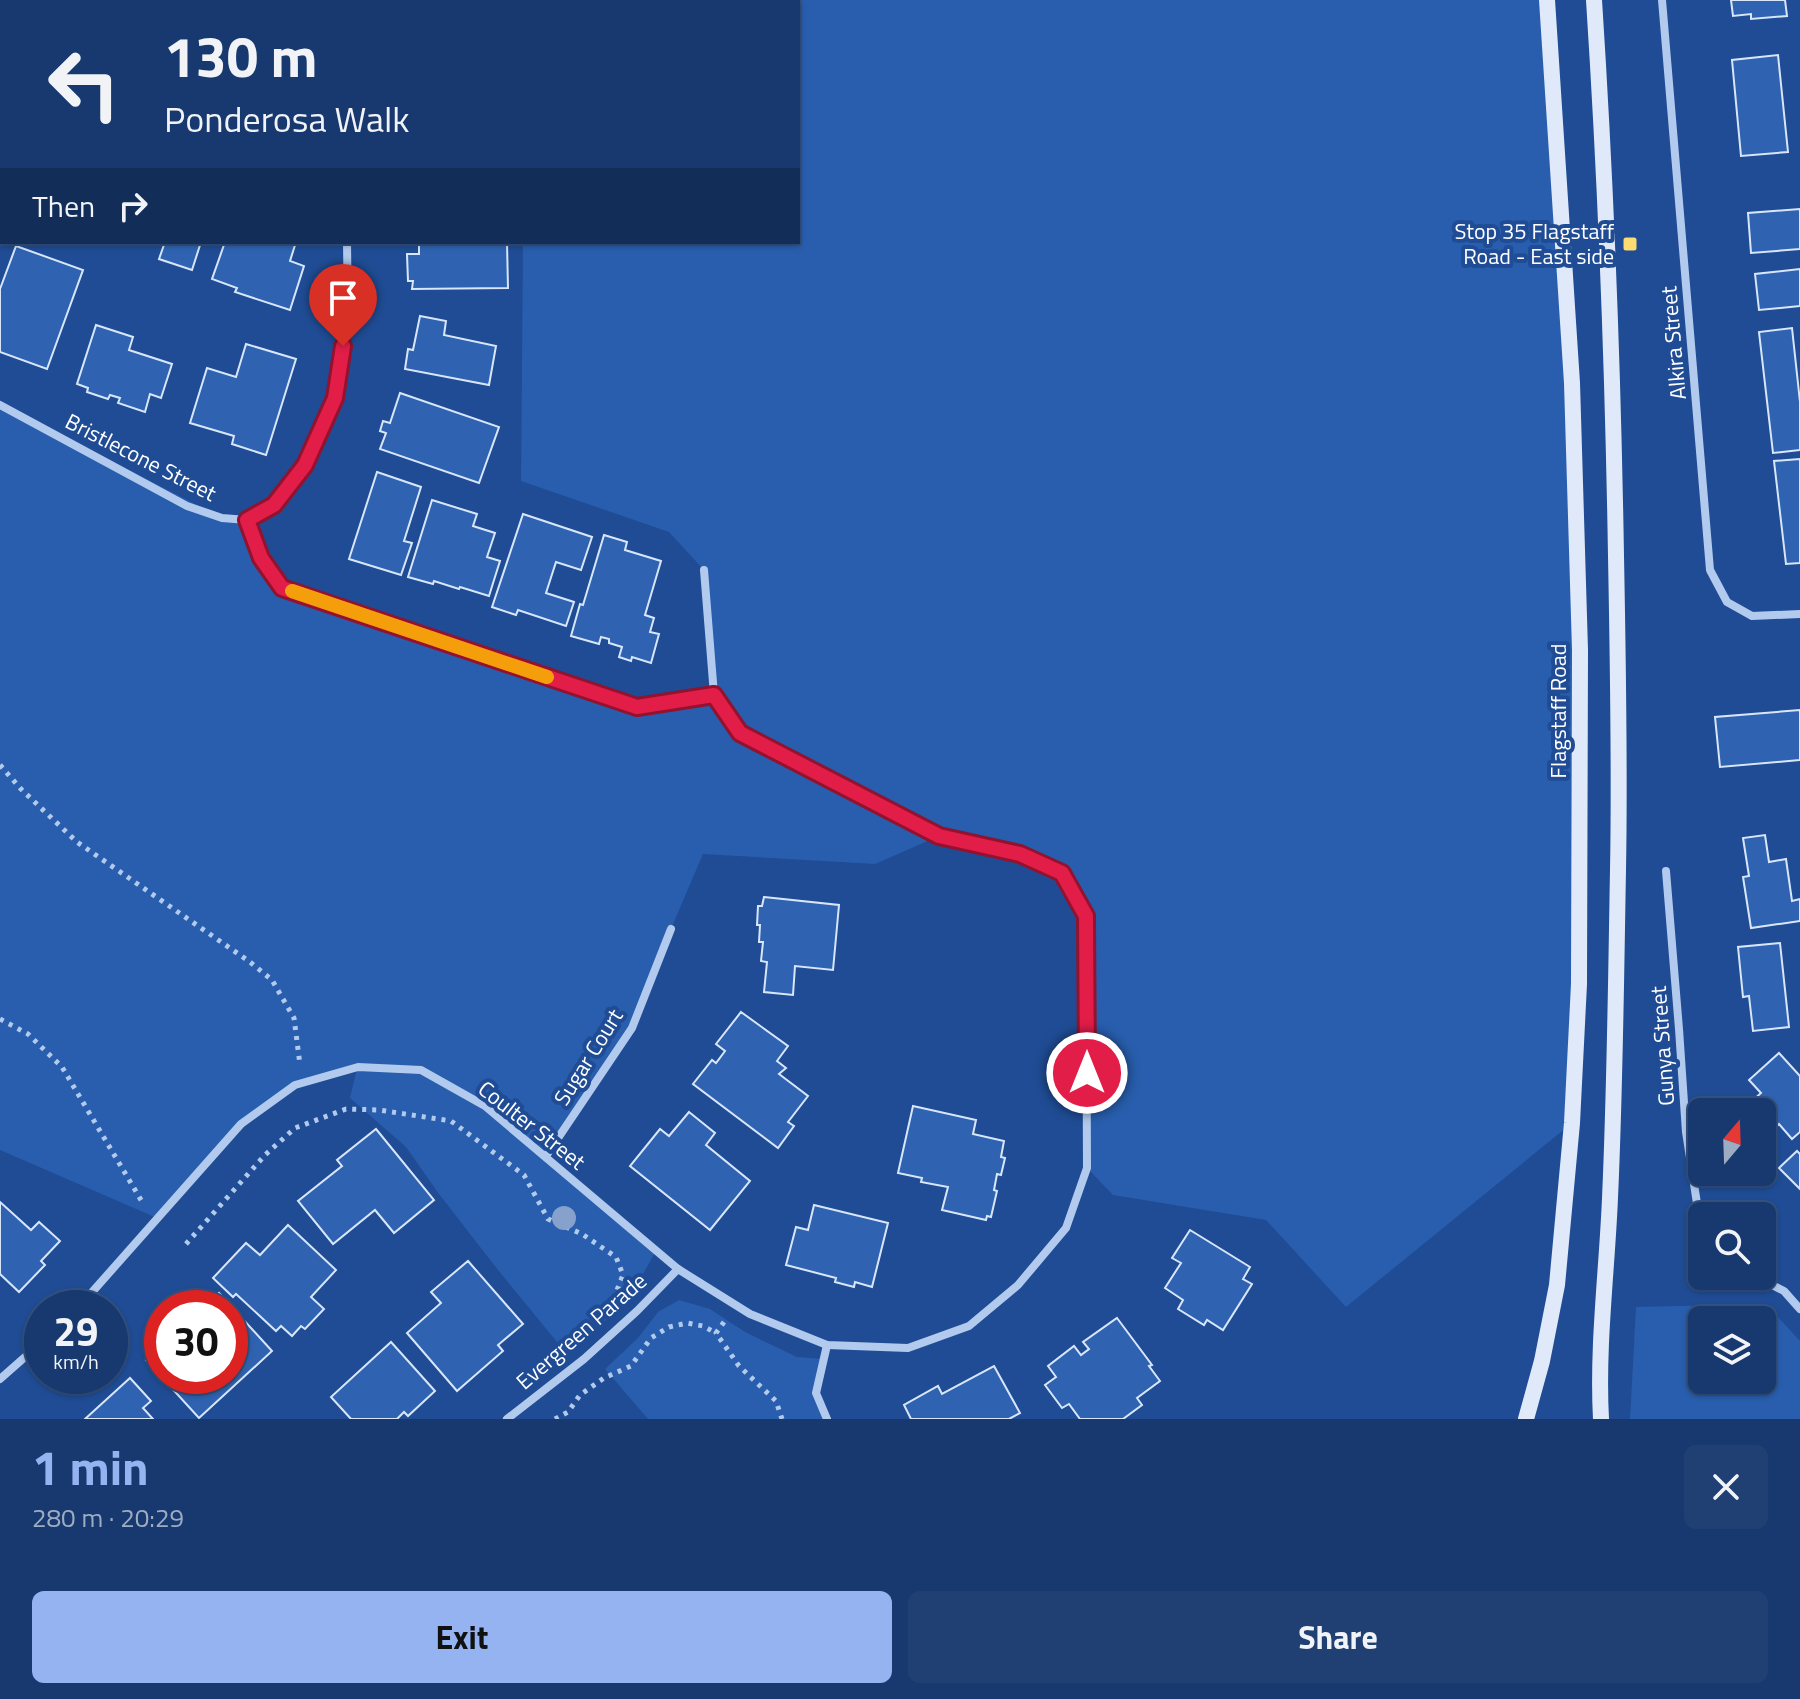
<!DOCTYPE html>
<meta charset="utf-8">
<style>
body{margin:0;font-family:"Titillium Web",sans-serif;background:#204074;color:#f1f3f6;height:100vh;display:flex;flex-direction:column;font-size:30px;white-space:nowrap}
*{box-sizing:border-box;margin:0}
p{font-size:26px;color:#9eacc3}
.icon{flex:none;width:44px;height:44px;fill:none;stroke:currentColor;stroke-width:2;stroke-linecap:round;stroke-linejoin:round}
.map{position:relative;height:1419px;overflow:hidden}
.side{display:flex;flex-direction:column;background:#17396f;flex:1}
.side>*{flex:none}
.guide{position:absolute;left:0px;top:0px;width:800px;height:244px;box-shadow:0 2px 6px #0004,0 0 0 2px #365382;background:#17396f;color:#f1f3f6;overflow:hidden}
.needle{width:52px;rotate:19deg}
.buttons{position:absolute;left:1688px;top:1098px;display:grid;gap:16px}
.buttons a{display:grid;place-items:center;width:88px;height:88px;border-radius:12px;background:#17396f;box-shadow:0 2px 6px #0004,0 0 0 2px #365382;font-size:40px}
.speed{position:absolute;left:24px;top:1290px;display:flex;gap:16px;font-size:40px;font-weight:700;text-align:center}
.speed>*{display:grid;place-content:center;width:104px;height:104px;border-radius:50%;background:#17396f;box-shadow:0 2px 6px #0004,0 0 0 2px #365382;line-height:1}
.speed small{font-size:20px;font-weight:400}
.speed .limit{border:12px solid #d22;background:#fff;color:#111}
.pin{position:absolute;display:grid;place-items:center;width:68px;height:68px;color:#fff;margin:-82px -34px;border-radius:50% 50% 50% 0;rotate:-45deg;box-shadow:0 0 8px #0007}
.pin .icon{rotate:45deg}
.me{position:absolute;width:88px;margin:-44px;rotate:0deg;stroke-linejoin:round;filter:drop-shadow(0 0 6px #0008)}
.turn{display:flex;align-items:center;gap:28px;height:168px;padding:0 32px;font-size:36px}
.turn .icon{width:104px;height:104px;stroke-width:2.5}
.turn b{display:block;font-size:56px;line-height:68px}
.then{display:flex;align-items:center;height:76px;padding:0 32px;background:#0003;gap:16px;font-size:30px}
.round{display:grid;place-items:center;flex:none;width:84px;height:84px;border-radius:12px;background:#204074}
.headline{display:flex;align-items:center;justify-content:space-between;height:136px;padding:0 32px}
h1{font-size:48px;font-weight:700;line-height:60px;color:#95b2f1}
.action{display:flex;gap:16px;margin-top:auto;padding:16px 32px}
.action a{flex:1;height:92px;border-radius:12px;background:#95b2f1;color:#111;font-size:32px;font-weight:700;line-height:92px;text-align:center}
.action a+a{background:#204074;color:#f1f3f6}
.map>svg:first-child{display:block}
.green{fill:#285ead;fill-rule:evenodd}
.building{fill:#2f63b1;stroke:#d8e6fa;stroke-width:2}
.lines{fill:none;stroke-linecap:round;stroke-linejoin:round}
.path{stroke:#b2caee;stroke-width:5;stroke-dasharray:4 6;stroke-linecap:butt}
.street{stroke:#b2caee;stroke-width:8}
.secondary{stroke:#dfe9fa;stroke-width:16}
.tree{fill:#85a1cc}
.route-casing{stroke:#92132f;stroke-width:20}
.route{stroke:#e11d48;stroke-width:14}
.slow{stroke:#f59e0b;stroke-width:14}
.poi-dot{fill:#fcdb72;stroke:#1f4c94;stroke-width:3}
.labels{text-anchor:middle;stroke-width:8;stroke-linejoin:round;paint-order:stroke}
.poi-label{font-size:22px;fill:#fff;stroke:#1f4c94;text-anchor:end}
.street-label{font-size:22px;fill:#fff;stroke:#1f4c94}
</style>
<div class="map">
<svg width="1800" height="1419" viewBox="0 0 1800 1419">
<rect width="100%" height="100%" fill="#1f4c94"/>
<!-- green -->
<g class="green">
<path d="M525 0H1547L1572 383V1123L1346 1307 1266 1220 1113 1195 1087 1168 1086 916 1062 873 1020 854 939 836 875 864 703 854 671 929 632 1028 546 1156 656 1251 629 1299 576 1347 566 1353 498 1270 439 1194 406 1147 350 1098 357 1068 295 1085 241 1124 157 1218 0 1150V403L222 518 247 520 261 557 282 588 637 707 714 696 704 570 669 532 521 481 523 242H798V2H525Z"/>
<path d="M679 1300 710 1309 745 1332 797 1357 823 1359 816 1393 827 1419H648L605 1369 638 1338 658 1312Z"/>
<path d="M1766 1304 1800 1341V1419H1630L1636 1307ZM1762 1320V1380H1702V1320Z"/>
</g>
<!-- building -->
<g class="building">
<path d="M55 0H139L138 2H58Z"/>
<path d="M147 0H228L227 2H147Z"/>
<path d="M1731 0H1785L1787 16 1751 19V14L1733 16Z"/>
<path d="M1778 55 1788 152 1741 156 1732 60Z"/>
<path d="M1800 209V249L1751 253 1748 213Z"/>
<path d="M165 242H201L192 270 159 259Z"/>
<path d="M225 242H296L290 261 304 266 290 310 235 292 237 288 212 279Z"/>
<path d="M419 242H507L508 288 412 289 413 281H408L407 254H419Z"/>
<path d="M16 246 83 270 47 369 0 352V289Z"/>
<path d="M1800 269V306L1759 310 1755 274Z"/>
<path d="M420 316 446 321 444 335 496 346 489 385 405 369 408 349 413 350Z"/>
<path d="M96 325 133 337 129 350 172 364 161 398 150 394 145 412 118 403 120 398 110 395 108 399 87 392 88 388 77 384Z"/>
<path d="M1792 328 1800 402V450L1773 453 1759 332Z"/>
<path d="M246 344 296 359 266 455 232 444 234 436 190 423 207 368 236 377Z"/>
<path d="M400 393 499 427 479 483 380 449 386 433 380 431 383 421 390 423Z"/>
<path d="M1800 459V563L1786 564 1774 461Z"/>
<path d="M377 472 421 487 404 541 412 543 401 575 349 559Z"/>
<path d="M432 500 477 514 473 526 495 533 487 557 500 561 489 596 460 587 459 589 434 581 433 584 408 577Z"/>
<path d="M523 514 592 537 581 570 556 562 546 593 574 602 566 626 518 610 516 615 492 607Z"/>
<path d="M604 535 627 542 625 550 661 561 645 615 654 618 650 632 659 634 651 663 632 657 631 661 619 657 622 647 609 643V639L601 637 599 644 571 636 580 604 583 605Z"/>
<path d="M1800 710V760L1720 767 1715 717Z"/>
<path d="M1765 835 1769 862 1786 859 1792 901 1800 899V921L1751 928 1743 877 1749 876 1743 838Z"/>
<path d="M764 897 839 905 833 970 795 966 793 995 764 992 767 962 761 961 763 942H759L760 925H757L758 906H762Z"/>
<path d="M1780 943 1789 1027 1753 1031 1749 996 1743 997 1738 947Z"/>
<path d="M741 1012 788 1046 777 1061 786 1068 779 1074 808 1096 788 1122 794 1126 778 1148 693 1084 712 1060 716 1063 725 1051 716 1044Z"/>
<path d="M1779 1053 1800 1076V1132L1792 1139 1779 1124 1776 1127 1752 1101 1761 1093 1749 1080Z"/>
<path d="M913 1106 976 1120 973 1134 1004 1141 1001 1157 1005 1158 1001 1175 997 1174 994 1190 997 1191 991 1217 987 1216 986 1220 942 1210 948 1187 921 1182 922 1178 898 1173Z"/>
<path d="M689 1112 715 1133 706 1145 750 1181 710 1230 630 1166 660 1129 669 1136Z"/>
<path d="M376 1129 434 1200 394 1233 375 1210 333 1244 298 1201 342 1166 337 1160Z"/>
<path d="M1797 1151 1800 1154V1189L1779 1168Z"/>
<path d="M0 1202 31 1230 39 1222 60 1241 41 1261 45 1265 19 1292 0 1274Z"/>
<path d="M814 1205 888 1223 872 1287 855 1282 854 1287 835 1282 836 1278 786 1265 796 1227 808 1230Z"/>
<path d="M288 1225 336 1270 311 1297 324 1309 305 1329 301 1326 292 1336 281 1326 276 1331 236 1294 233 1297 213 1278 246 1243 260 1255Z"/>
<path d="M1190 1230 1250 1267 1243 1279 1252 1284 1223 1330 1207 1320 1204 1325 1178 1309 1183 1300 1165 1288 1181 1263 1172 1258Z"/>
<path d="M468 1261 523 1324 498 1345 503 1351 457 1391 407 1333 441 1303 431 1292Z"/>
<path d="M219 1293 272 1351 199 1418 146 1360 162 1345V1376H230V1308H202Z"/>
<path d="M1117 1318 1152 1365 1149 1366 1160 1381 1137 1398 1142 1405 1123 1419H1080L1069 1404 1062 1408 1045 1385 1056 1377 1048 1366 1074 1346 1081 1355 1089 1349 1083 1342Z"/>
<path d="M391 1342 435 1391 408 1416 404 1412 397 1419H351L331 1397Z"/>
<path d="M994 1366 1020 1413 1009 1419H911L904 1405 938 1386 942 1394Z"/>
<path d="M130 1378 151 1401 143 1408 153 1419H85Z"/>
</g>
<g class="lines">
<!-- path -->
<g class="path">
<path d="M0 765 21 789 77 842 250 962 272 980 294 1018 300 1065"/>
<path d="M0 1019 28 1034 62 1067 144 1205"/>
<path d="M186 1244 265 1155 295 1128 346 1109 379 1110 451 1121 524 1175 548 1219 582 1234 616 1257 623 1275 615 1295"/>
<path d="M724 1322 716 1333 739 1366 776 1401 782 1419"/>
<path d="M555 1419 568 1412 580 1395 604 1378 631 1366 651 1338 669 1327 687 1323 703 1326 716 1333"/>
</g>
<!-- street -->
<g class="street">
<path d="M344 0V2"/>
<path d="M1662 0 1710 570 1727 602 1752 616 1800 614"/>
<path d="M0 31 2 32"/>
<path d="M0 405 187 506 222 518 247 520 274 505 305 465 335 398 348 320 347 242"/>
<path d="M247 520 261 558 282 588 637 707 714 695"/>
<path d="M1666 871 1679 1029 1686 1132 1698 1210 1702 1217"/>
<path d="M546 1156 632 1028 671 929"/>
<path d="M1754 1276 1784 1291 1800 1309"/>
<path d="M78 1308 241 1124 295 1085 358 1067 421 1070 485 1106 678 1269 750 1314 827 1345 908 1348 969 1326 1018 1285 1066 1228 1087 1168 1086 916 1062 873 1020 854 939 836 740 733 714 695 704 570"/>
<path d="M827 1345 816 1393 827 1419"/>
<path d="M0 1379 42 1342"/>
<path d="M507 1419 584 1359 637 1311 678 1269"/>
</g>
<!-- secondary -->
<g class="secondary">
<path d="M1594 0C1606 185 1613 371 1616 556 1618 661 1620 765 1618 870 1616 979 1615 1089 1610 1198 1607 1271 1597 1346 1601 1419"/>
<path d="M1526 1419 1542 1361 1557 1285 1572 1123 1579 984 1580 650 1572 383 1547 0"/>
</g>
</g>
<!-- trees -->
<circle class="tree" cx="564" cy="1218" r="12"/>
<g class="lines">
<!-- route casing -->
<g class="route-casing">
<path id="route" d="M343 346 335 398 305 465 274 505 247 520 261 558 282 588 637 707 714 695 740 733 939 836 1020 854 1062 873 1086 916 1087 1073"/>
</g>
<!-- route -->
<use href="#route" class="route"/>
<!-- slow -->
<path class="slow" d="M292 591 547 677"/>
</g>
<!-- markers -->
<rect class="poi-dot" x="1622" y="236" width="16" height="16" rx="4"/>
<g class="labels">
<!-- poi labels -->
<g class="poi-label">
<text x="1614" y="239">Stop 35 Flagstaff<tspan x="1614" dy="25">Road - East side</tspan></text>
</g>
<!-- street labels -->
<g class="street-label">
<text transform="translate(1673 343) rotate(-95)" y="8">Alkira Street</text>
<text transform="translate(141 457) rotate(27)" y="8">Bristlecone Street</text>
<text transform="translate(1558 711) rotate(-90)" y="8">Flagstaff Road</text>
<text transform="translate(1662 1046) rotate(-94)" y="8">Gunya Street</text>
<text transform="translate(588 1057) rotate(-58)" y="8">Sugar Court</text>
<text transform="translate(532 1125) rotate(38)" y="8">Coulter Street</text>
<text transform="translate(581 1331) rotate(-41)" y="8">Evergreen Parade</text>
</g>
</g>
</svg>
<div class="buttons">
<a><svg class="needle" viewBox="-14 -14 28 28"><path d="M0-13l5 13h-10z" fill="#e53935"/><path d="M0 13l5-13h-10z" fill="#9eacc3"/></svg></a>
<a><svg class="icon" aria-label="search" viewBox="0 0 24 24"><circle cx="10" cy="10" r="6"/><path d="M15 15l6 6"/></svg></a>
<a><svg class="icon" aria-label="layers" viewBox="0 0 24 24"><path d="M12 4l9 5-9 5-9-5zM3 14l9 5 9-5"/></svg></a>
</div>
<div class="speed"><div>29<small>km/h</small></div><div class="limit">30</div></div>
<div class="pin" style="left:343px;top:346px;background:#d93025"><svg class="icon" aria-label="arrive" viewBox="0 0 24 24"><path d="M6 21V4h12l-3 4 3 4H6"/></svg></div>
<svg class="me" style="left:1087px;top:1073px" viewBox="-20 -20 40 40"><circle r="17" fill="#e11d48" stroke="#fff" stroke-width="3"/><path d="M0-11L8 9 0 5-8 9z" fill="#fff"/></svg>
<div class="guide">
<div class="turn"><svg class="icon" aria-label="left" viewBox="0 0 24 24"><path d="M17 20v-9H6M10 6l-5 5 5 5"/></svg><div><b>130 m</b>Ponderosa Walk</div></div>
<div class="then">Then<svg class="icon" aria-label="right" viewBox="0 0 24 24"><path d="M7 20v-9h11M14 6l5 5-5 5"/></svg></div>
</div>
</div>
<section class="side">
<div class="headline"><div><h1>1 min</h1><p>280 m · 20:29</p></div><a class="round"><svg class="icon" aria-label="close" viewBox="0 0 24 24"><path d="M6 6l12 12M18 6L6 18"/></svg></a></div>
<div class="action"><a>Exit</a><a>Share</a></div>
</section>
